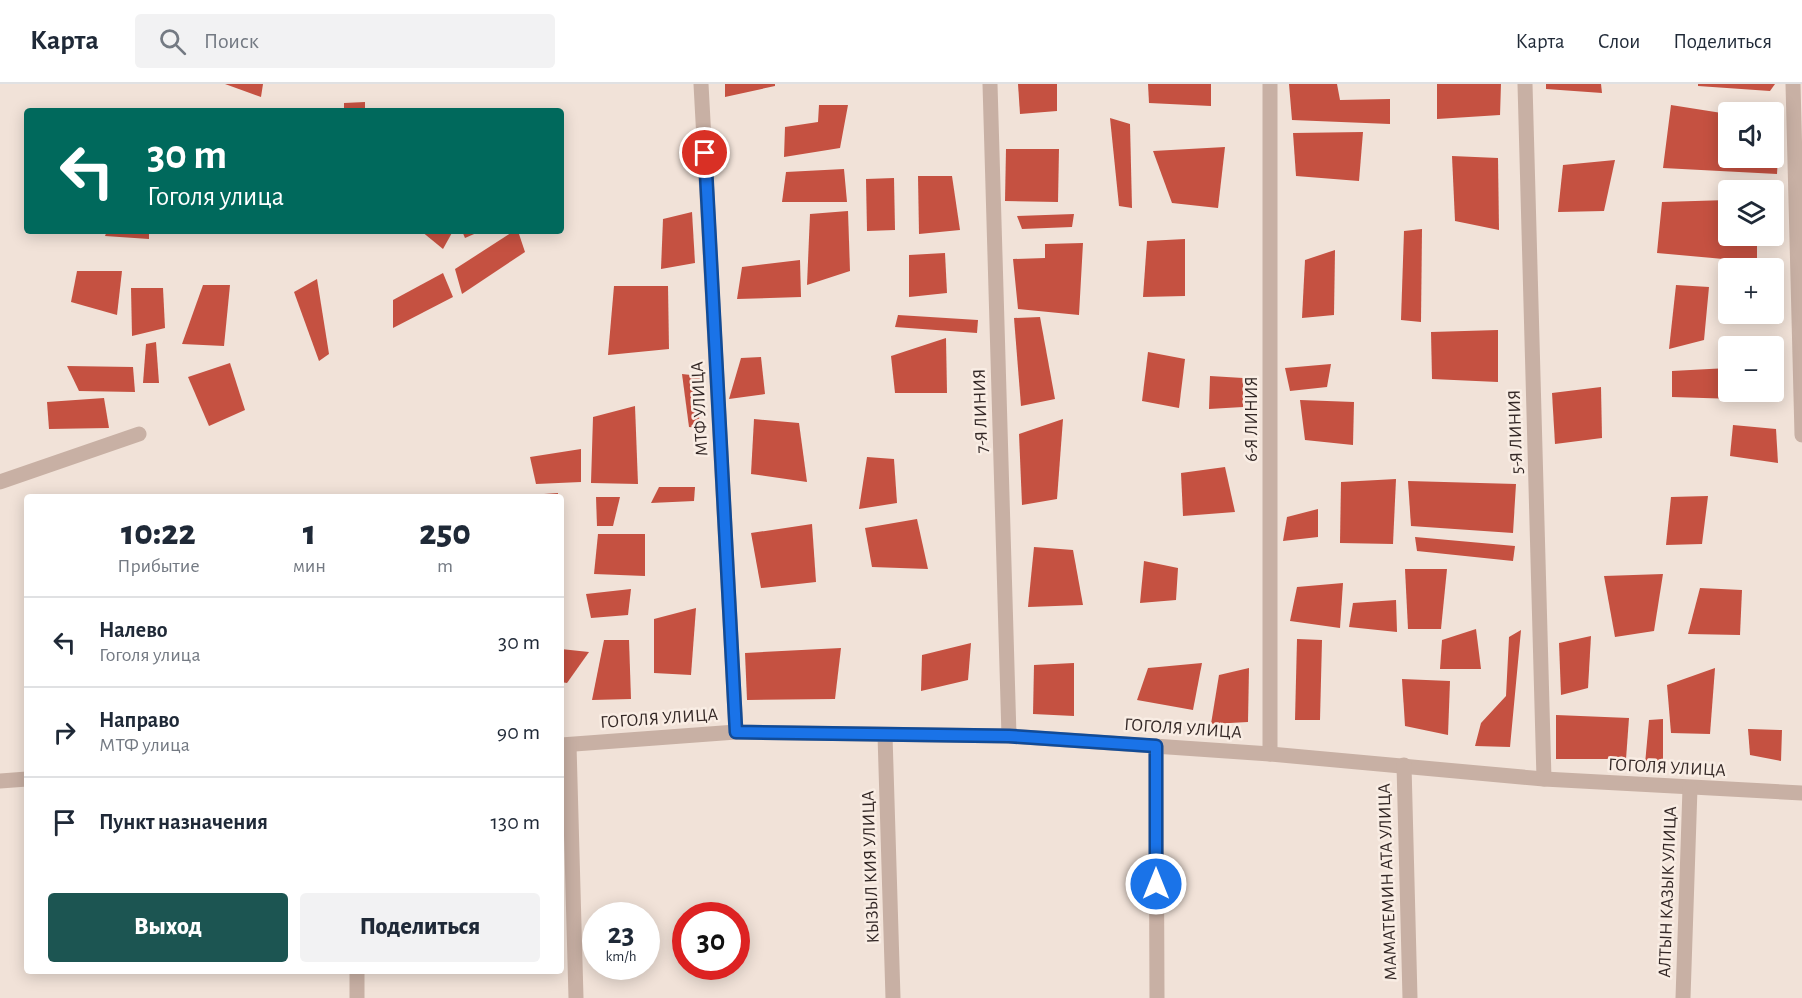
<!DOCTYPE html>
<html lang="ru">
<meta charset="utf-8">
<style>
body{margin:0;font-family:"Alegreya Sans",sans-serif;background:#f2f2f3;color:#1f2937;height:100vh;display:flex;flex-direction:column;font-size:22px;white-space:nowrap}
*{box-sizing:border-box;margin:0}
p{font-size:20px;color:#747a83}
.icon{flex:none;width:33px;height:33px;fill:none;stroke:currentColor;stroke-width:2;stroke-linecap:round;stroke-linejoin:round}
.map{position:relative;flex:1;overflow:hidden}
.drawer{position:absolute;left:24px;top:410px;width:540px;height:480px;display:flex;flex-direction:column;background:#fff;border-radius:6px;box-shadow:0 3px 15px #0003}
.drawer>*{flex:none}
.hud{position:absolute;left:24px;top:24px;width:540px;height:126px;border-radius:6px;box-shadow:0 3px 15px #0003;background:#00695c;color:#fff;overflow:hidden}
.fabs{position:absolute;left:1718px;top:18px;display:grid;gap:12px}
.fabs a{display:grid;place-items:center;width:66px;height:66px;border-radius:6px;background:#fff;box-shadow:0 3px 15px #0003;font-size:30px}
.speed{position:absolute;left:582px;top:818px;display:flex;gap:12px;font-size:30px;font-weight:700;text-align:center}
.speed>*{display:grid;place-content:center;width:78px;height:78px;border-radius:50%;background:#fff;box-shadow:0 3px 15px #0003;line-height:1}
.speed small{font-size:15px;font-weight:400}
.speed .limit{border:9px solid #d22;background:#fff;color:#111}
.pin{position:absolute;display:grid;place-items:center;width:51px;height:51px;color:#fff;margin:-26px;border:3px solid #fff;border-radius:50%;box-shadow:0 2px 6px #0007}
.me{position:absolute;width:66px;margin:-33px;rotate:0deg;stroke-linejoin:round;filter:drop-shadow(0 0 4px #0008)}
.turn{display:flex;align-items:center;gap:21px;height:126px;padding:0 24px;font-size:27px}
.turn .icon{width:78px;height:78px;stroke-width:2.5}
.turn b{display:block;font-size:42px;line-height:51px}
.eta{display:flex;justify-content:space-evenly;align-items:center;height:102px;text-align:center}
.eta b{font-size:36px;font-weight:800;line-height:42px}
.action{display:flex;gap:12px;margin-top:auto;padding:12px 24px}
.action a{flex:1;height:69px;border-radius:6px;background:#1c5552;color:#fff;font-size:24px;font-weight:800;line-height:69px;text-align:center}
.action a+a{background:#f2f2f3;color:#1f2937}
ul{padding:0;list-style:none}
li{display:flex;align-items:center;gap:18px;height:90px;padding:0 24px;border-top:2px solid #e0e1e3}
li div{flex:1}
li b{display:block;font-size:22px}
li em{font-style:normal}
header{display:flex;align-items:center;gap:36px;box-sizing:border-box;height:84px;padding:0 30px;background:#fff;border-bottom:2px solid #e0e1e3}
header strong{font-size:28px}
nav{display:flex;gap:33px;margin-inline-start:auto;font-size:21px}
.search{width:420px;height:54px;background:#f2f2f3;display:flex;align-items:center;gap:15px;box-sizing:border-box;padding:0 21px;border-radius:6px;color:#747a83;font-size:22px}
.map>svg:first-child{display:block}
.building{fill:#c55141}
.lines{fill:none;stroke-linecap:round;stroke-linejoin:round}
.minor{stroke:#c8b0a4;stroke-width:15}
.route-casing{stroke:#114b97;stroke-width:15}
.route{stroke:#1a73e8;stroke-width:10}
.labels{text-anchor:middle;stroke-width:5;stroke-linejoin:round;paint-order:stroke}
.street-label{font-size:18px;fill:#342826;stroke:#f9ede4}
</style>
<header>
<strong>Карта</strong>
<div class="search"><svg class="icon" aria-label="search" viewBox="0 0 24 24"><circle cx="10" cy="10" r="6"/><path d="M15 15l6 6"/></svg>Поиск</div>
<nav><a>Карта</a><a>Слои</a><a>Поделиться</a></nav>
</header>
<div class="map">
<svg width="1802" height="914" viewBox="0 0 1802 914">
<rect width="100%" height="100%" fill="#f1e2d8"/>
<!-- building -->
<g class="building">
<path d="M225 0H263L261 13Z"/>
<path d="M725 0H775V2L725 13Z"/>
<path d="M1018 0H1057V27L1020 30Z"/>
<path d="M1148 0H1211V22L1149 19Z"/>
<path d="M1289 0H1337L1340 16 1390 15V40L1292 36Z"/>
<path d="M1437 0H1501L1500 31 1437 35Z"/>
<path d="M1546 0H1601L1602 9 1546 5Z"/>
<path d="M1698 0H1775L1770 7 1698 2Z"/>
<path d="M365 18V27H344V19Z"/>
<path d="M819 21H848L840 64 784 73 785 43 818 38Z"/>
<path d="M1671 21 1728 30V74H1773V36L1780 37 1777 90 1663 84Z"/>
<path d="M1110 34 1130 40 1132 124 1119 122Z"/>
<path d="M1363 48 1359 97 1296 92 1293 49Z"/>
<path d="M1225 63 1218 124 1172 119 1153 67Z"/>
<path d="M1006 65H1059L1058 118 1005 117Z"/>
<path d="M1452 72 1498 74 1499 146 1455 137Z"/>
<path d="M1615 76 1604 127 1558 128 1563 81Z"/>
<path d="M844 85 847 118H782L786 88Z"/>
<path d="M918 92H952L960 146 919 150Z"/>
<path d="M894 94 895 146 867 147 866 95Z"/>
<path d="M1728 116V152H1757V178L1657 169 1662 118Z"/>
<path d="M848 127 850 187 807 201 810 130Z"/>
<path d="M692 128 695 179 661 185 663 135Z"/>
<path d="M1074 130 1072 143 1022 145 1017 132Z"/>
<path d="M1422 145 1421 238 1401 236 1404 147Z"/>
<path d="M107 147H149V155L105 152Z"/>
<path d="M421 147H453L443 165Z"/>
<path d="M462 147H481L465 154Z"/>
<path d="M514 147H518L525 168 462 210 455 185Z"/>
<path d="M1185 155V212L1143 213 1147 157Z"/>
<path d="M1083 159 1079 231 1018 225 1013 175 1045 174V160Z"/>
<path d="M1335 166 1334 231 1302 234 1305 176Z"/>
<path d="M945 169 947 209 909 213V171Z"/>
<path d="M800 176 801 213 737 215 742 183Z"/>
<path d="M77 187H122L117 231 71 218Z"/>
<path d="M443 189 453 213 393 244V216Z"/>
<path d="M317 195 329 270 319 277 294 208Z"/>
<path d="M203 201H230L224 262 182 260Z"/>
<path d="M1676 201 1709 203 1704 256 1669 265Z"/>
<path d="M614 202H668L669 265 608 271Z"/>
<path d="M131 204H163L165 244 132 252Z"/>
<path d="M898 231 978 236 977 249 895 243Z"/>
<path d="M1040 233 1055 315 1021 322 1014 234Z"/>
<path d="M1498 246V298L1432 295 1431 248Z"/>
<path d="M946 254 947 309H895L891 272Z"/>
<path d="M156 258 159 299H143L146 260Z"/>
<path d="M1148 268 1185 275 1179 324 1142 317Z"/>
<path d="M761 273 765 310 729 315 741 274Z"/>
<path d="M230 279 245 326 209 342 188 293Z"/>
<path d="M1331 280 1327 303 1290 307 1285 284Z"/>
<path d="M67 282 133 283 135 308 79 307Z"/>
<path d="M1728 284V308H1766V316L1672 313V287Z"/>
<path d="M682 290 700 292 699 344 689 343Z"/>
<path d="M1210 292 1243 294V323L1209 325Z"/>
<path d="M1601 303 1602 354 1555 360 1552 309Z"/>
<path d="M104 314 109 344 49 345 47 318Z"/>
<path d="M1300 316 1354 318 1353 361 1305 356Z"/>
<path d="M635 322 638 400 591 399 593 333Z"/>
<path d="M754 335 799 339 807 398 751 390Z"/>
<path d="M1063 335 1057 415 1022 421 1019 350Z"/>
<path d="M1733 341 1776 345 1778 379 1730 372Z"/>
<path d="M581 365V398L536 400 530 373Z"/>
<path d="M867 373 894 375 897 419 859 425Z"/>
<path d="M1225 383 1235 428 1183 432 1181 389Z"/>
<path d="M1396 395 1393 460 1340 459 1341 398Z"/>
<path d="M1408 397 1516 400 1513 449 1411 442Z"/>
<path d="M659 403H695L694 417 651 419Z"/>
<path d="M558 409V412H530V411Z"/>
<path d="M1708 412 1702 460 1666 461 1671 413Z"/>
<path d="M596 413H620L613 442H597Z"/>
<path d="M1318 425V453L1283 457 1287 433Z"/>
<path d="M917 435 928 485 872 483 865 444Z"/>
<path d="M812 440 816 498 761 504 751 449Z"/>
<path d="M598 450H645V492L594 490Z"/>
<path d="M1415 453 1515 462 1513 477 1417 467Z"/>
<path d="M1034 463 1073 466 1083 521 1028 523Z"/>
<path d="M1144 477 1178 484 1176 516 1140 519Z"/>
<path d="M1405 485H1447L1441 545H1408Z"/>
<path d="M1663 490 1654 547 1615 553 1604 492Z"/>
<path d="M1343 499 1340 544 1290 537 1297 503Z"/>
<path d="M1700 504 1742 506 1740 551 1688 550Z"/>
<path d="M631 505 628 531 591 534 586 510Z"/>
<path d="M1396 516 1397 548 1349 543 1353 519Z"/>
<path d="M696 524 691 591 654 589V535Z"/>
<path d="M1476 545 1481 585H1440L1442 556Z"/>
<path d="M1521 546 1510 663 1475 662 1481 639 1506 612 1509 553Z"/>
<path d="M1591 552 1588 604 1561 611 1559 559Z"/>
<path d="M1297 555 1322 556 1320 636H1295Z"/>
<path d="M604 556H629L631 615 592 616Z"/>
<path d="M971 559 968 596 921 607 922 571Z"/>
<path d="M841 564 835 615 747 616 745 569Z"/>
<path d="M561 565 589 568 567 599 561 598Z"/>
<path d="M1074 579V632L1033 630 1034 581Z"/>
<path d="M1202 579 1193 626 1137 616 1148 584Z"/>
<path d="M1249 584 1248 638 1211 640 1219 591Z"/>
<path d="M1715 584 1710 650 1671 649 1667 601Z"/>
<path d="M1402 595 1450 597 1448 651 1405 642Z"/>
<path d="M1556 631 1629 634 1626 675H1556Z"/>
<path d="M1663 635V677L1645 680 1649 636Z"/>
<path d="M1748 645 1782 646 1781 677 1750 671Z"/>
</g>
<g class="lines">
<!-- minor -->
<g class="minor">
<path d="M701 0 736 648"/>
<path d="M990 0 1009 652"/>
<path d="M1270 0V670"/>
<path d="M1525 0 1544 695"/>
<path d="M1793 0 1802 351"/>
<path d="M0 398 139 350"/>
<path d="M885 651 893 914"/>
<path d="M561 661 736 648 1009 652 1270 670 1544 695 1802 709"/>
<path d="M569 661 576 914"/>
<path d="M1156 662 1157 914"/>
<path d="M1404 681 1410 914"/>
<path d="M0 697 27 695"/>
<path d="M357 886V914"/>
<path d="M1683 914 1690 704"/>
</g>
</g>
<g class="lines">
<!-- route casing -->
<g class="route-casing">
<path id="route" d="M705 69 736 648 1009 652 1156 662V800"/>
</g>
<!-- route -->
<use href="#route" class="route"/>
</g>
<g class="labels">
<!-- street labels -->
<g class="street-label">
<text transform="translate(699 325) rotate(-93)" y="6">МТФ УЛИЦА</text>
<text transform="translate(980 327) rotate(-92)" y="6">7-Я ЛИНИЯ</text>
<text transform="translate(1251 335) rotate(-90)" y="6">6-Я ЛИНИЯ</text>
<text transform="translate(1515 348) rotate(-92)" y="6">5-Я ЛИНИЯ</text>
<text transform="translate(659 634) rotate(-4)" y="6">ГОГОЛЯ УЛИЦА</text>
<text transform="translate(1183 644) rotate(4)" y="6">ГОГОЛЯ УЛИЦА</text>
<text transform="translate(1667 683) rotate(3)" y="6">ГОГОЛЯ УЛИЦА</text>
<text transform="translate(870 783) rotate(-92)" y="6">КЫЗЫЛ КИЯ УЛИЦА</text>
<text transform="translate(1387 798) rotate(-92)" y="6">МАМАТЕМИН АТА УЛИЦА</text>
<text transform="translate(1667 808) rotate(-88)" y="6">АЛТЫН КАЗЫК УЛИЦА</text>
</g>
</g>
</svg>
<div class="fabs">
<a><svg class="icon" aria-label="sound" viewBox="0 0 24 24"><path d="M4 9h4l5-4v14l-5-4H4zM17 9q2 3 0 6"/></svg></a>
<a><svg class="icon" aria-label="layers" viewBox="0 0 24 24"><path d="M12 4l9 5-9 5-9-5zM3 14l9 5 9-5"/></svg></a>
<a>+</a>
<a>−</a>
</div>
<div class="speed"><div>23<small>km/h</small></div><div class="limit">30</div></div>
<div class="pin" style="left:705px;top:69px;background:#d93025"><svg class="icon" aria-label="arrive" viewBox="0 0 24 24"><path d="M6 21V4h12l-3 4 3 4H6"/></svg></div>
<svg class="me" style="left:1156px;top:800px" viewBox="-20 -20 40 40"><circle r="17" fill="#1a73e8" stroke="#fff" stroke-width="3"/><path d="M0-11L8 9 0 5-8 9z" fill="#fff"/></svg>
<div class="hud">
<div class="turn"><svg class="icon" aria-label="left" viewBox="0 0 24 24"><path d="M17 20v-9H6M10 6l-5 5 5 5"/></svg><div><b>30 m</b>Гоголя улица</div></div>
</div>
<section class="drawer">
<div class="eta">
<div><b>10:22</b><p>Прибытие</p></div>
<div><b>1</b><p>мин</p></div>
<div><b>250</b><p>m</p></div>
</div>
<ul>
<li><svg class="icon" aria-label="left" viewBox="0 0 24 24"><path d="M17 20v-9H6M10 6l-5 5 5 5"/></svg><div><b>Налево</b><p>Гоголя улица</p></div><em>30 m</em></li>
<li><svg class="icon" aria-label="right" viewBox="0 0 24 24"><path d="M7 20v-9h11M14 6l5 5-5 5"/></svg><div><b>Направо</b><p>МТФ улица</p></div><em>90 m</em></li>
<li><svg class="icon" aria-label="arrive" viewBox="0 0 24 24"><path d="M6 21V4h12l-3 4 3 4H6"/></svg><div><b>Пункт назначения</b></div><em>130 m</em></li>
</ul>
<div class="action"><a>Выход</a><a>Поделиться</a></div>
</section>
</div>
